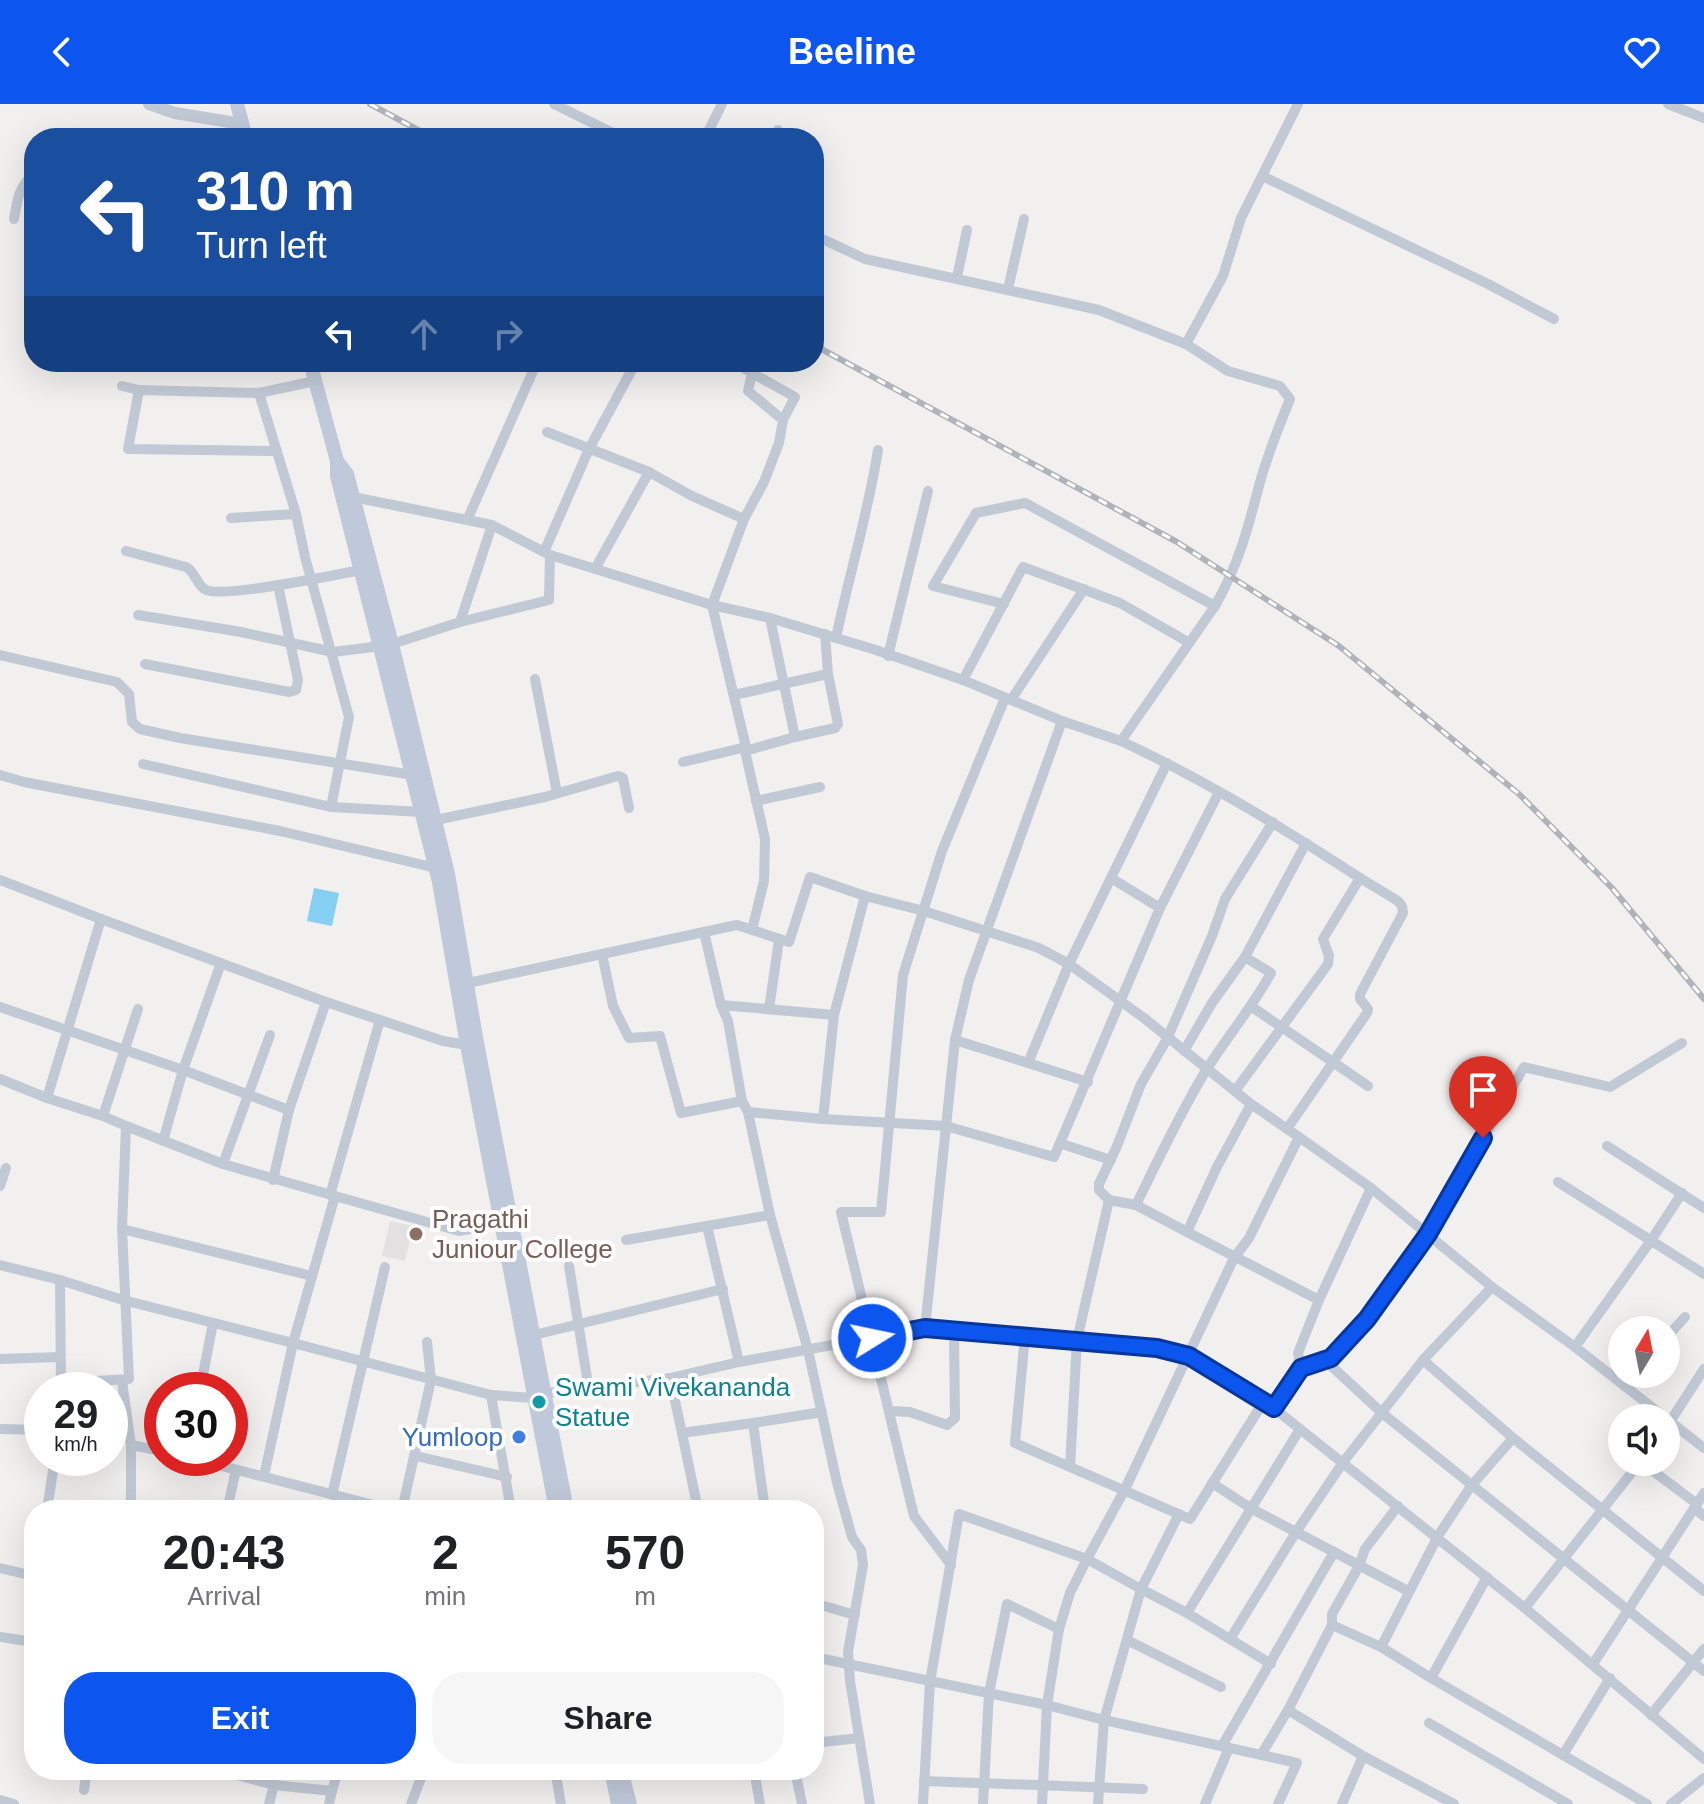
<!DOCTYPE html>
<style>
body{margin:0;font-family:Helvetica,sans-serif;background:#f6f6f6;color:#202124;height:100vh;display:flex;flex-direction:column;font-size:30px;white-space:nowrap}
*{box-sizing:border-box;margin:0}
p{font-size:26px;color:#757577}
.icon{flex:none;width:44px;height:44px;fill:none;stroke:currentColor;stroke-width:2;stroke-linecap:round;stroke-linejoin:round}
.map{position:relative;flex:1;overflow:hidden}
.sheet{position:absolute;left:24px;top:1396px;width:800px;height:280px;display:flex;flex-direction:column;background:#fff;border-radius:32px;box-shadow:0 8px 32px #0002}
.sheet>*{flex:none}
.hud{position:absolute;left:24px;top:24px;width:800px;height:244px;border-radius:32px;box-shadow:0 8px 32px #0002;background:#1a4fa0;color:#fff;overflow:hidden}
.needle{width:52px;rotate:10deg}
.buttons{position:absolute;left:1608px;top:1212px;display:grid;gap:16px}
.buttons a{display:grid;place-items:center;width:72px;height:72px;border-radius:50%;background:#fff;box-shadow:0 8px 32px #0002;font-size:40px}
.speed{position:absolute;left:24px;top:1268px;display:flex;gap:16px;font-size:40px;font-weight:700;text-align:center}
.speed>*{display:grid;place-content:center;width:104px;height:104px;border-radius:50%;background:#fff;box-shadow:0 8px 32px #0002;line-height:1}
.speed small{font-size:20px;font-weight:400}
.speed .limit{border:12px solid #d22;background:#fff;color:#111}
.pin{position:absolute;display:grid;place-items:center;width:68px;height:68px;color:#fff;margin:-82px -34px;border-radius:50% 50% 50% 0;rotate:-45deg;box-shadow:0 0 8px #0007}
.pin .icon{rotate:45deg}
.me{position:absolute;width:88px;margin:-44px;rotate:80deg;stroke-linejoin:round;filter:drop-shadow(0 0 6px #0008)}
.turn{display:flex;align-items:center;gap:28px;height:168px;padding:0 40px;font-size:36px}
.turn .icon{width:104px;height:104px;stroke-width:2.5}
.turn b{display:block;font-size:56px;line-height:68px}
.lanes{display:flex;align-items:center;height:76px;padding:0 40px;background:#0003;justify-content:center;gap:40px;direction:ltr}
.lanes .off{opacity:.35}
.eta{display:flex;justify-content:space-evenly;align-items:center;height:136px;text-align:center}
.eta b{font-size:48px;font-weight:700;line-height:56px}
.button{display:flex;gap:16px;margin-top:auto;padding:16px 40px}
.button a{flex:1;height:92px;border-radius:32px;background:#0c55ee;color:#fff;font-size:32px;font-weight:700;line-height:92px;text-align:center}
.button a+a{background:#f6f6f6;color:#202124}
header{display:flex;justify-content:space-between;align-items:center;height:104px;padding:0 40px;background:#0c55ee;color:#fff;font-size:36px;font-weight:700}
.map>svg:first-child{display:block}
.education{fill:#e3e0e1}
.water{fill:#84cff2}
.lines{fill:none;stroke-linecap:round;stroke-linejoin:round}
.minor{stroke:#c1c9d5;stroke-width:10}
.tertiary{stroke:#c1c9d5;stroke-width:12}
.secondary{stroke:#c0c9d9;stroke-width:14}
.rail-casing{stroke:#b1b3ba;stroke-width:6}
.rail{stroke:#fff;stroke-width:3;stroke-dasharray:9;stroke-linecap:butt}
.route-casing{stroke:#08379b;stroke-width:20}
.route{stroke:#0c55ee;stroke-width:14}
.education-dot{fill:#8d6e63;stroke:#fff;stroke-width:3}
.culture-dot{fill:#0f9aa8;stroke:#fff;stroke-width:3}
.shop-dot{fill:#3f7fe0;stroke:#fff;stroke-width:3}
.labels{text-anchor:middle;stroke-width:8;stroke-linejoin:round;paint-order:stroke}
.education-label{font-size:26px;fill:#785e54;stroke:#fff;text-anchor:start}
.culture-label{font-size:26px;fill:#0d838f;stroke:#fff;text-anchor:start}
.shop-label{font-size:26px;fill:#366cbe;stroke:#fff;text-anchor:end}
</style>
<header><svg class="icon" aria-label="back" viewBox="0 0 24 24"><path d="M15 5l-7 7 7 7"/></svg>Beeline<svg class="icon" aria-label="heart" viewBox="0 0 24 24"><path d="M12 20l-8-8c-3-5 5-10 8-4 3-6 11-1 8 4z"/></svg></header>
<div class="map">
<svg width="1704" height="1700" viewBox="0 0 1704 1700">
<rect width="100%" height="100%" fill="#f2efef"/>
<!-- education -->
<path class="education" d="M390 1117 413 1122 405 1157 382 1152Z"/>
<!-- water -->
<path class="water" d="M314 784 339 789 332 822 307 817Z"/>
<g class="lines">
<!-- minor -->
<g class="minor">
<path d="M554 0 623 34"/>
<path d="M1668 0 1704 14"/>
<path d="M705 34 722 0"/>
<path d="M774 34 778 26"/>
<path d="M1262 72 1488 180 1554 215"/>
<path d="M14 115C17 97 19 81 34 70"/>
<path d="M814 131 865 155 1099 206 1186 240 1223 172 1241 114 1298 0"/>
<path d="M957 173 967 126"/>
<path d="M1008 185 1024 115"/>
<path d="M1186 240 1228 267 1280 282 1290 295C1279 322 1268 350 1260 378 1248 424 1239 460 1215 502"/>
<path d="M733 258 752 269"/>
<path d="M122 282 139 286"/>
<path d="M259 289 296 410 305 453 349 613 331 703"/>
<path d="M547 328 649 368"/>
<path d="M277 347 128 345 139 286 259 289 315 277"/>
<path d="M353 393 492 421 550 451 712 501 770 514 876 546 963 576 1062 617 1121 637"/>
<path d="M231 414 296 410"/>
<path d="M468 414 537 258"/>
<path d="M492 421 460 518 549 496 550 451"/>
<path d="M126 447 186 463C196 468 196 481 206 486 224 494 335 471 361 466"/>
<path d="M544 448 589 345 636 258"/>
<path d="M595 465 649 368 692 392 744 415"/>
<path d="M1004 500 933 482 976 409 1025 399 1215 502 1121 637C1205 676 1283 724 1360 774L1323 835 1329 852 1328 860 1235 987"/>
<path d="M138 511 241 528 333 548 381 542"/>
<path d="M836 534C849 471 868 410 878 346"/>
<path d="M392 540 460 518"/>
<path d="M0 551 117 578 129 590 132 618 140 625 180 634 413 671"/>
<path d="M888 552 928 387"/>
<path d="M145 560 289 588 296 586 298 576 278 481"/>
<path d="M535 575 557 689"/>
<path d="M963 576 1023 463 1120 499 1188 538"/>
<path d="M734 591 828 570"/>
<path d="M1011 596 1084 485"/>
<path d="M795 633 835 624 838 620 828 570 825 530"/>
<path d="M683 658 746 643 712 501 744 415 764 378 779 339 783 316 795 293 752 269 748 287 783 316"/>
<path d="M143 660 331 703 422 708"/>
<path d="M0 671 24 678 280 727 436 764"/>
<path d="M756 697 820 683"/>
<path d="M436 716 545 693 618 672 623 674 629 704"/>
<path d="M1111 774 1160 804"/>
<path d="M0 776 101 815"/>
<path d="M865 792 834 911 823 1015 946 1022 1054 1053 1160 804 1219 688"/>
<path d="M752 826 764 777 765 735 745 647 795 633 770 514"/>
<path d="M704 828 737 821 789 838 810 773 865 792 924 807 1039 844 1069 860 1144 914 1251 1000 1299 1033 1249 1134 1234 1154 1125 1385 1087 1455 1141 1485 1104 1616 1098 1700"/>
<path d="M602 850 613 902 629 934 660 932 681 1009 742 997"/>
<path d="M1245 853 1306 739"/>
<path d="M468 879 704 828 721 901 728 917 742 997 748 1008 770 1111 808 1246 837 1379 852 1433 861 1446 863 1461 848 1548 850 1577 870 1700"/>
<path d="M721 901 834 911"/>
<path d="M0 903 183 966 289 1006"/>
<path d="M1252 903 1368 982"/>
<path d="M769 905 779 836"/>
<path d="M955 936 1028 959"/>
<path d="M1184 947 1212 899 1245 853 1271 869C1252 904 1226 934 1205 968 1179 1011 1158 1056 1136 1101L1187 1128"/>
<path d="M0 975 47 994"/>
<path d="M1088 978 1028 959 1069 860 1167 659"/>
<path d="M1251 1000 1217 1063 1187 1128 1319 1196"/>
<path d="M748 1008 823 1015"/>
<path d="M103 1012 138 905"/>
<path d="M126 1022 103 1012 47 994 101 815 326 898 443 937 467 941"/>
<path d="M1287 1025 1367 909 1368 905 1360 895V890L1403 809 1402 802 1398 797 1360 774"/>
<path d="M1299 1033 1371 1084 1492 1183"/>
<path d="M163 1037 183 966 221 859"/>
<path d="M1062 1040 1111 1056"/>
<path d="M1607 1042 1704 1104"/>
<path d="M223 1060 270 931"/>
<path d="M273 1076 289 1006 326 898"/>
<path d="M1558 1078 1704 1170"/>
<path d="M0 1082 6 1064"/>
<path d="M1682 1089 1652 1135 1575 1243 1704 1344"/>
<path d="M330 1091 380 916"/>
<path d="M1136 1101 1109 1096 1099 1086V1080L1117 1042 1141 980 1167 935 1212 832 1225 795 1273 718"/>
<path d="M707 1122 739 1258"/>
<path d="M122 1125 312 1172"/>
<path d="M626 1136 770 1111"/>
<path d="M0 1161 60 1176"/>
<path d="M569 1162 589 1286"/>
<path d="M925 1224 955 936 969 876 1062 617"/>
<path d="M534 1231 723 1185"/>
<path d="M1025 1232 1157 1244 1189 1252 1271 1302 1525 1504 1640 1358"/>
<path d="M1666 1234 1685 1213"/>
<path d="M0 1255 60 1253"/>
<path d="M1326 1257 1382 1309 1704 1567"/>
<path d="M1301 1264 1298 1249 1319 1196 1371 1084"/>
<path d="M670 1274 682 1329"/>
<path d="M122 1277 131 1341"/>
<path d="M61 1279 129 1275 122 1125 126 1022 223 1060 335 1092"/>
<path d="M1624 1281 1634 1270"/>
<path d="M61 1286 60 1176 123 1196 293 1239 335 1092 459 1127 503 1119"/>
<path d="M200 1286 213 1219"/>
<path d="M546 1289 670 1274 739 1258 925 1224 1025 1232 1015 1339 1190 1415 1264 1297"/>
<path d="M491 1291 511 1406"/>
<path d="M1274 1304 1301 1264 1331 1254 1367 1215 1428 1130 1524 963 1610 983 1682 939"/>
<path d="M889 1307 910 1308 947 1321 955 1314 954 1227"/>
<path d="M753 1319 822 1308"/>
<path d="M1666 1324 1704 1265"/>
<path d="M0 1325 42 1326"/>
<path d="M1513 1334 1704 1487"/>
<path d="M416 1352 507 1373"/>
<path d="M191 1354 393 1406"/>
<path d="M1641 1358 1697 1400"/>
<path d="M1070 1363 1077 1236 1109 1096"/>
<path d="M264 1372 293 1239 491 1291 534 1294"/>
<path d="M1212 1379 1252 1405 1296 1428 1230 1535"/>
<path d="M332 1391 385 1163"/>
<path d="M1694 1404 1704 1412"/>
<path d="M47 1406 55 1354"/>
<path d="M131 1406V1341L162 1347"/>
<path d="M227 1406 236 1366"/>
<path d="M402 1406 431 1276 427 1238"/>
<path d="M698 1406 682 1329 753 1319 765 1406"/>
<path d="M1179 1410 1141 1485 1187 1509 1271 1560"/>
<path d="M951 1461 914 1412 841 1108H881L903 871 942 747 1005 594"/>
<path d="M0 1464 34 1472"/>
<path d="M1487 1473 1431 1574 1563 1651"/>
<path d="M1408 1487 1296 1428 1344 1357 1423 1256"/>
<path d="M814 1499 855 1511"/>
<path d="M1525 1504 1704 1655"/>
<path d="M1187 1509 1300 1325"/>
<path d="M1332 1521 1381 1543 1438 1432 1471 1382 1513 1334 1423 1256 1492 1183 1575 1243"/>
<path d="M0 1533 34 1538"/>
<path d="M1127 1536 1221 1583"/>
<path d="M1381 1543 1431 1574"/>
<path d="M814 1553 1047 1601 1104 1616 1297 1659 1278 1700"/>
<path d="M1593 1560 1704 1389"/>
<path d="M1610 1574 1563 1651 1647 1700"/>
<path d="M1288 1606 1363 1652 1454 1700"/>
<path d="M1651 1611 1704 1545"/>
<path d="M1429 1619 1568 1700"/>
<path d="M814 1639 859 1634"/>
<path d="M1222 1642 1334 1448"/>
<path d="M1261 1651 1288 1606 1332 1521V1510L1359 1462 1365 1445 1398 1402"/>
<path d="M218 1666 274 1681 269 1700"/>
<path d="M555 1666 561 1700"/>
<path d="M754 1666 760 1700"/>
<path d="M795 1666 802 1700"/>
<path d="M924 1677 1143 1685"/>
<path d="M274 1681 332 1687 329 1700"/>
<path d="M84 1686 87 1666"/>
<path d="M332 1687 338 1666"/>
<path d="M0 1696 14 1700"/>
<path d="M411 1700 424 1666"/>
<path d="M923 1700 930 1578 959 1410 1087 1455 1070 1489 1059 1525"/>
<path d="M983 1700 989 1589 1007 1500 1059 1525 1047 1601 1042 1700"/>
<path d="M1205 1700 1229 1644"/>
<path d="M1342 1700 1363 1652"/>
<path d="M1671 1700 1704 1674"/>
</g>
<!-- tertiary -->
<path class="tertiary" d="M149 0 175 9 242 20"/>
<!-- secondary -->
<g class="secondary">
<path d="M237 0 246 34"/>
<path d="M310 258 337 357V372L439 778 467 941 556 1406"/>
<path d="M337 357 347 370 392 540 448 770 477 939 567 1406"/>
<path d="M611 1666 618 1700"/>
<path d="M621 1666 630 1700"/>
</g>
<!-- rail casing -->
<g class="rail-casing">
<g id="rail">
<path d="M370 0 433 34"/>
<path d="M814 241 1177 438 1339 542 1519 690 1612 784 1704 895"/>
</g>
</g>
<!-- rail -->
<use href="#rail" class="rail"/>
</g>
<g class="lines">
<!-- route casing -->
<g class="route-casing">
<path id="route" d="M872 1234 925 1224 1157 1244 1189 1252 1274 1304 1301 1264 1331 1254 1367 1215 1428 1130 1483 1034"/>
</g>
<!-- route -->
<use href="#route" class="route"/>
</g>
<!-- markers -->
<circle class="education-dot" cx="416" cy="1130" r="8"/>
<circle class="culture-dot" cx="539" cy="1298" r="8"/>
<circle class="shop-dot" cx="519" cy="1333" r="8"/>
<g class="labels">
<!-- education labels -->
<g class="education-label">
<text x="432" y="1124">Pragathi<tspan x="432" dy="30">Juniour College</tspan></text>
</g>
<!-- culture labels -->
<g class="culture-label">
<text x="555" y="1292">Swami Vivekananda<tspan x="555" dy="30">Statue</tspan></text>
</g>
<!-- shop labels -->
<g class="shop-label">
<text x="503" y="1342">Yumloop</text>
</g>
</g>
</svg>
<div class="buttons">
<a><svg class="needle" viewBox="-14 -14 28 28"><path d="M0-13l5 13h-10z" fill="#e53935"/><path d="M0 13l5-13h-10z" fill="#757577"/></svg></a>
<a><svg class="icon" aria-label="sound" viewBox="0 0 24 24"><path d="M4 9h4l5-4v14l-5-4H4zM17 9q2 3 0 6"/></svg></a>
</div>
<div class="speed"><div>29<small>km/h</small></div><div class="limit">30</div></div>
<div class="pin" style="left:1483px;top:1034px;background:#d93025"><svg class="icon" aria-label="arrive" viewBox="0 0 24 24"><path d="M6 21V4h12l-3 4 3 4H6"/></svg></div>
<svg class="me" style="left:872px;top:1234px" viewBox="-20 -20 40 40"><circle r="17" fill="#0c55ee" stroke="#fff" stroke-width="3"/><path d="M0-11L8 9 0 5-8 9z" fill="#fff"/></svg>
<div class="hud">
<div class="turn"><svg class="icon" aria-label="left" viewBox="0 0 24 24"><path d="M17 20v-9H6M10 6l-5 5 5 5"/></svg><div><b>310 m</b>Turn left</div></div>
<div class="lanes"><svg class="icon" aria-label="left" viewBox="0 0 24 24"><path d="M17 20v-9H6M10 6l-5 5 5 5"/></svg><svg class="icon off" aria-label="ahead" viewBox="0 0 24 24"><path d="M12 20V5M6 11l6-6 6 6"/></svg><svg class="icon off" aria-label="right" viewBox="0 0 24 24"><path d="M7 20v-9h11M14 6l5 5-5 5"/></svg></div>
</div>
<section class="sheet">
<div class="eta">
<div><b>20:43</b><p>Arrival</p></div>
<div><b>2</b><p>min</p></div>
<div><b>570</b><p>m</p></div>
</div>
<div class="button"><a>Exit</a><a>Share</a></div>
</section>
</div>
